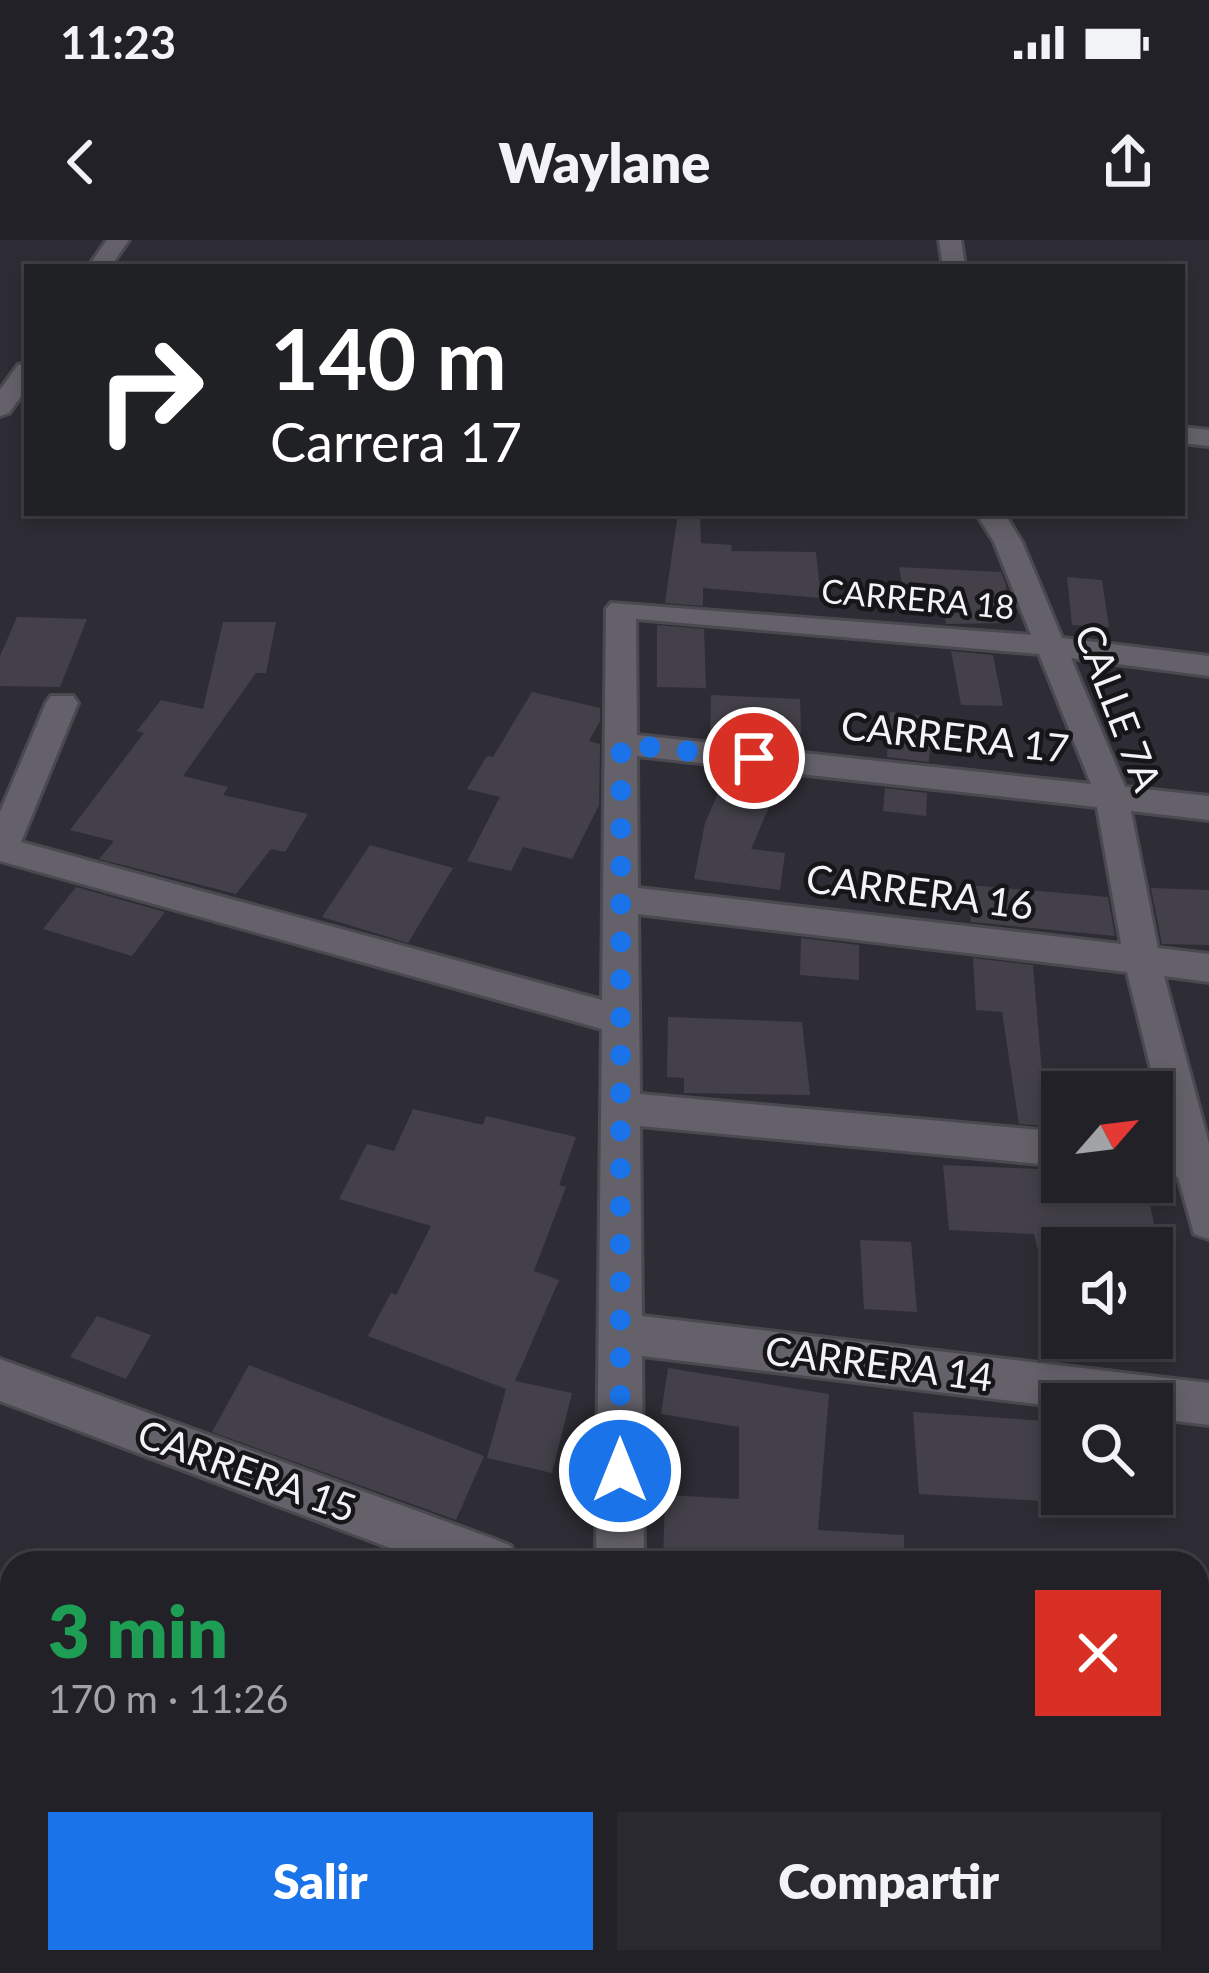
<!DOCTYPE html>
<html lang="es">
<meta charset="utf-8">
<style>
body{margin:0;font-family:Lato,sans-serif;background:#2a292f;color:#f1f3f6;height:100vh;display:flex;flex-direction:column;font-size:45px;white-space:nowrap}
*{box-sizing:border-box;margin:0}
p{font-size:39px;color:#a2a3a7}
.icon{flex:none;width:66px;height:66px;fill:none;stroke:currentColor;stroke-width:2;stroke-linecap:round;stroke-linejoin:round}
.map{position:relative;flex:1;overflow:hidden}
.drawer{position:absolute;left:0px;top:1311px;width:1209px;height:423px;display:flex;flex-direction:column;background:#222127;border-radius:36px 36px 0 0;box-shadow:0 6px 18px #0003,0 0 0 3px #3f3e44}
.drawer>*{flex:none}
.hud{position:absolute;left:24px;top:24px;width:1161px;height:252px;border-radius:0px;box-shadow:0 6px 18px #0003,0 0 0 3px #3f3e44;background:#202124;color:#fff;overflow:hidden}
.needle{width:78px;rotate:62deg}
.controls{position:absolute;left:1041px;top:831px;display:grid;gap:24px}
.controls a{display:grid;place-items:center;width:132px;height:132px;border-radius:0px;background:#222127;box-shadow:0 6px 18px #0003,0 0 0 3px #3f3e44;font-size:60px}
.pin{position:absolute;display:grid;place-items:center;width:102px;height:102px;color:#fff;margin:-51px;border:6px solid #fff;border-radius:50%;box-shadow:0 3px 12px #0007}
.me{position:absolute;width:132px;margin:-66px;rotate:0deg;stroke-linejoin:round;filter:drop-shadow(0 0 9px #0008)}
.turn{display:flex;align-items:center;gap:42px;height:252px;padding:0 48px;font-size:54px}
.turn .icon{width:156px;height:156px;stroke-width:2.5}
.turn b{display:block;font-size:84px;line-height:102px}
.round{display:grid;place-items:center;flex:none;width:126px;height:126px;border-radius:0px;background:#2a292f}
.head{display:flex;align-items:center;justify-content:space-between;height:204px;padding:0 48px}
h1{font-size:72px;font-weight:800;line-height:90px;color:#1e9e55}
.action{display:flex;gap:24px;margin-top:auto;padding:24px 48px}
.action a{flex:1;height:138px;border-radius:0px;background:#1a73e8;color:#fff;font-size:48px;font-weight:800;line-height:138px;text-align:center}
.action a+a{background:#2a292f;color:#f1f3f6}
.status{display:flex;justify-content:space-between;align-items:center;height:84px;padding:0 60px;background:#222127;direction:ltr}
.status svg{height:33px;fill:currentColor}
header{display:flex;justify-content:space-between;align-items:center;height:156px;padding:0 48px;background:#222127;font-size:54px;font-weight:800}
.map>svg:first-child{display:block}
.building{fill:#434049}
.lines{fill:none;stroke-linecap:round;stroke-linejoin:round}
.street-casing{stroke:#4b4950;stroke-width:6}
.street{fill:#64616a;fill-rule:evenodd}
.route{stroke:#1a73e8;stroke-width:21;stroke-dasharray:0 37.8}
.labels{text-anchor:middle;stroke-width:9;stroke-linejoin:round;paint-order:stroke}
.far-street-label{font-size:33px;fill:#f4f2f8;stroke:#161518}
.street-label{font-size:39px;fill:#f4f2f8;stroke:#161518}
</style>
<div class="status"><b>11:23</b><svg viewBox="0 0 49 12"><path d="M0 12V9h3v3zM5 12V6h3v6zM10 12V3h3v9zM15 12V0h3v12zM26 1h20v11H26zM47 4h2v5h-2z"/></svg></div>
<header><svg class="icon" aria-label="back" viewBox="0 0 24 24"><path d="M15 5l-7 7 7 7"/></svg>Waylane<svg class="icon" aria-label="share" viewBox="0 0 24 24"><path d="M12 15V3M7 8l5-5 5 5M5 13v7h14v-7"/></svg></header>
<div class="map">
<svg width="1209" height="1733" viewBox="0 0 1209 1733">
<rect width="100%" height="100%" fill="#2e2c34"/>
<!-- building -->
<g class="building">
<path d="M678 273H700L701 303 732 305 731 311 816 312 821 358 703 348V366L665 363Z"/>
<path d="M899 327 1001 332 1006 345 1007 383 946 384 944 372H908Z"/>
<path d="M1067 337 1102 340 1109 387 1072 385Z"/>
<path d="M17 377 87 379 60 447 0 446V416Z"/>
<path d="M223 382H276L266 433H256L183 536 228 547 223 555 308 574 285 612 271 609 236 654 99 619 114 601 70 590 144 493 137 491 161 460 203 469Z"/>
<path d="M657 385 704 389 706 448 657 447Z"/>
<path d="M951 411 993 415 1003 466 961 465Z"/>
<path d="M532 452 600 468V481L589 501 600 504 599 565 572 619 523 607 511 631 467 621 500 557 467 549 487 516 493 517Z"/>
<path d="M711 455 800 459 801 493 794 507 710 498Z"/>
<path d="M890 472 932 477 929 522 887 517Z"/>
<path d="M728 531 782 537 751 609 785 613 780 650 694 639 705 583Z"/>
<path d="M885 548 927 553 926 576 883 571Z"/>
<path d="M370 605 453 628 408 703 322 677Z"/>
<path d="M969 645 1108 657 1115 696 971 682Z"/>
<path d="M76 647 165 672 132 716 43 689Z"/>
<path d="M1151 648 1209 650V705L1162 704Z"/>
<path d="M801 698 859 705V740L800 735Z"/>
<path d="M973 718 1033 725 1042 833 1062 834V887L1019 884 1002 772 976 770Z"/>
<path d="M668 777 802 782 810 855 684 853V838L667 837Z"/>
<path d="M413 869 483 885 486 876 576 897 559 945 566 947 534 1031 559 1040 515 1141 572 1153 552 1233 487 1218 506 1149 368 1096 391 1053 396 1055 431 986 339 959 367 904 394 911Z"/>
<path d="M943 925 1062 930V942L1146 945 1159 1008H1062V1025L1042 1027 1034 994 949 990Z"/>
<path d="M860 1000 911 1002 917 1072 864 1069Z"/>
<path d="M97 1076 151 1095 126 1139 70 1117Z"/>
<path d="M249 1125 484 1216 456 1280 212 1192Z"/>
<path d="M668 1128 829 1154 818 1290 904 1295V1323H663L665 1255 739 1259V1187L661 1174Z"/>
<path d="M913 1172 1062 1182V1262L919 1254Z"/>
</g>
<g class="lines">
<!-- street casing -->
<g class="street-casing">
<g id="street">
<path d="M107 0H129L110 27H88Z"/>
<path d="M939 0H961L965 27H943Z"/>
<path d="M27 123V148L9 173 0 176V150L18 125Z"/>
<path d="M1182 187 1209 190V206L1182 203Z"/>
<path d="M976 273H1004L1022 302 1062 398 1209 416V436L1071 418 1125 547 1209 556V580L1131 571 1158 708 1209 714V742L1164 736 1209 904V999L1194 994 1178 937 1152 934V900L1169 903 1127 732 638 674 640 854 1062 892V926L640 886 642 1076 1209 1143V1185L1152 1178V1164L1062 1167 642 1116 644 1323H596L602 789 0 621V572L46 463 51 456H73L78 463 21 602 602 760 606 369 611 363 1031 395 994 302ZM636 379 1039 414 1091 544 637 495ZM637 516 1097 567 1121 704 638 648Z"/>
<path d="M0 1119 494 1299 511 1306 518 1323H430L0 1161Z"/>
<path d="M1197 1447 1209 1449V1499L1197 1497Z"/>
<path d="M0 1592 12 1594V1648L0 1646Z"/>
<path d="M470 1722H574L579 1733H475Z"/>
<rect x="592" y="1722" width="56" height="11"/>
</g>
</g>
<!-- street -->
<use href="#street" class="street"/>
</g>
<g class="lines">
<!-- route -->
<path class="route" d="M620 1231 621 504 754 518"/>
</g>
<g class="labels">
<!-- far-street labels -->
<g class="far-street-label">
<text transform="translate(918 359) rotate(5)" y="12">CARRERA 18</text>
</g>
<!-- street labels -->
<g class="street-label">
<text transform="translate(1118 468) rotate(69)" y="14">CALLE 7A</text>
<text transform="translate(955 497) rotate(6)" y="14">CARRERA 17</text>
<text transform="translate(920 652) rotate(7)" y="14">CARRERA 16</text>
<text transform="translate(879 1124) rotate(7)" y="14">CARRERA 14</text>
<text transform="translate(247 1231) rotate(20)" y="14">CARRERA 15</text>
</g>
</g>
</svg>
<div class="controls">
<a><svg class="needle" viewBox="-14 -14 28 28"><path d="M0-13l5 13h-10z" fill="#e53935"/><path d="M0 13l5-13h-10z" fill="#a2a3a7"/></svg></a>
<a><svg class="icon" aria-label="sound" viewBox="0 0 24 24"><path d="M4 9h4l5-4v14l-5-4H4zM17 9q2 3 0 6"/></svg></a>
<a><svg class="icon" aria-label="search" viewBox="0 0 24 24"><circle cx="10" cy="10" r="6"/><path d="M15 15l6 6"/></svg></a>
</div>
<div class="pin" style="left:754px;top:518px;background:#d93025"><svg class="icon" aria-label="arrive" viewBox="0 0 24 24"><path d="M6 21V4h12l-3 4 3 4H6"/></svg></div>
<svg class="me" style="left:620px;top:1231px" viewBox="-20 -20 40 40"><circle r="17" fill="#1a73e8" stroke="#fff" stroke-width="3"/><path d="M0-11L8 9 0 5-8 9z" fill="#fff"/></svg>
<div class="hud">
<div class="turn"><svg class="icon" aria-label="right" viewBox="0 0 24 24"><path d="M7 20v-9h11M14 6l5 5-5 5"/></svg><div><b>140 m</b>Carrera 17</div></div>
</div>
<section class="drawer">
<div class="head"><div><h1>3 min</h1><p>170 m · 11:26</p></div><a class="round" style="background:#d93025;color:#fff"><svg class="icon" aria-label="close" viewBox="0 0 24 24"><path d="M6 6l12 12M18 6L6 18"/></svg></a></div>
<div class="action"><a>Salir</a><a>Compartir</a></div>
</section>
</div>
